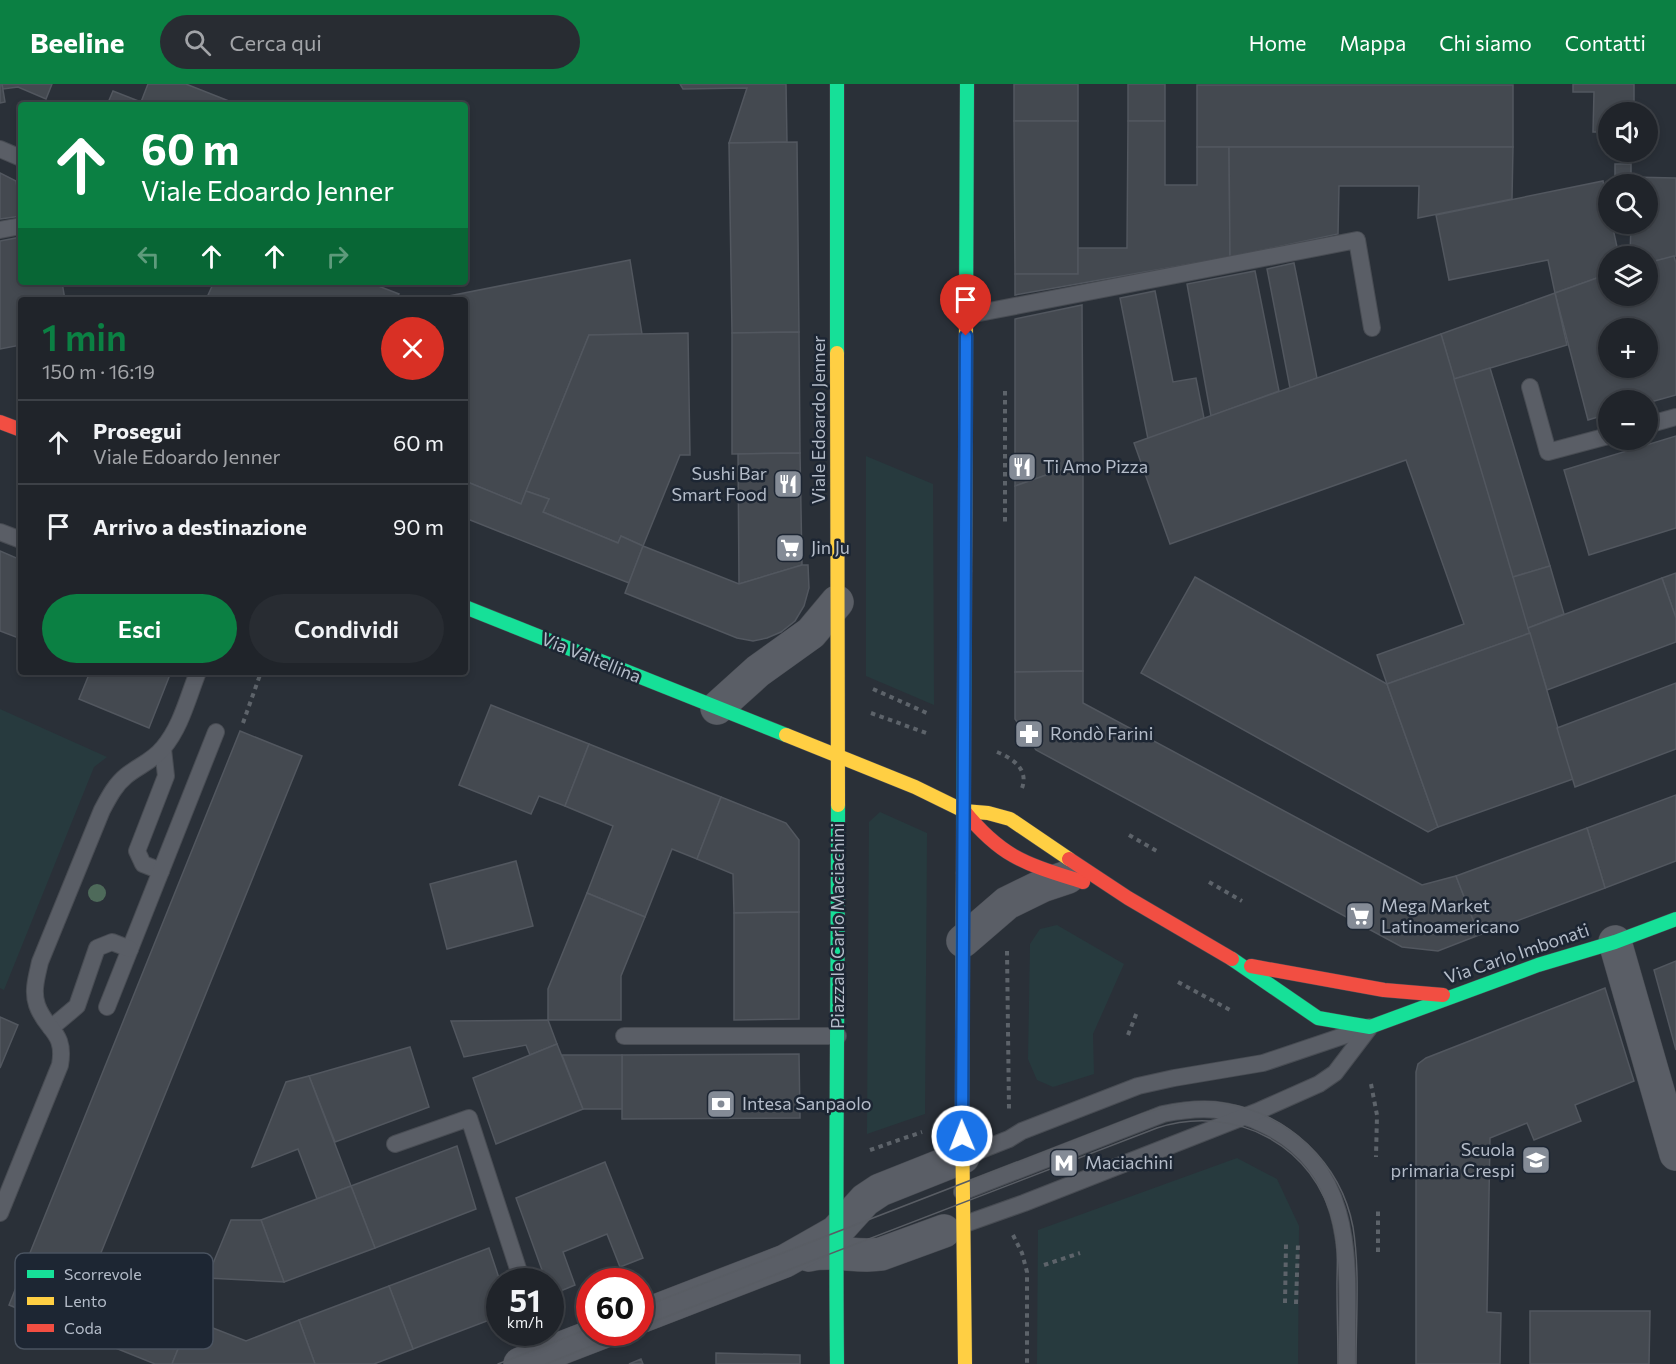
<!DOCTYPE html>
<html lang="it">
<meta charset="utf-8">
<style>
body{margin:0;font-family:Commissioner,sans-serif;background:#282c32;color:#f1f3f6;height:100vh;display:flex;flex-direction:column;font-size:22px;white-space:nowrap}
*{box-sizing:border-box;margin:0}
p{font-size:20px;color:#a2a4a8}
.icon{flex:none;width:33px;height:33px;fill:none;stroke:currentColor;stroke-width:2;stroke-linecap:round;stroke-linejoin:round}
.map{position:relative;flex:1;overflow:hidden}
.details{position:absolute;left:18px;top:213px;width:450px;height:378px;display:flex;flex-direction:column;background:#20242a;border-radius:6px;box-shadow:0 3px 9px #0003,0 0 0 2px #3d4147}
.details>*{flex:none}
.banner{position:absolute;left:18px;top:18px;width:450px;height:183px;border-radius:6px;box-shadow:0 3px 9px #0003,0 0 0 2px #3d4147;background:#0b8043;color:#fff;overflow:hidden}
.tools{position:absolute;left:1598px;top:18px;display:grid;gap:12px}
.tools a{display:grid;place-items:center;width:60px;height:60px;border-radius:50%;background:#20242a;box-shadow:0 3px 9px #0003,0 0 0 2px #3d4147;font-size:30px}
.speed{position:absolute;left:486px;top:1184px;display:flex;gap:12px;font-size:30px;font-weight:700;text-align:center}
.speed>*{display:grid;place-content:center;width:78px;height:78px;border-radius:50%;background:#20242a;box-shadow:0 3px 9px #0003,0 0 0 2px #3d4147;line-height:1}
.speed small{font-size:15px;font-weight:400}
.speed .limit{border:9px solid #d22;background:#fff;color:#111}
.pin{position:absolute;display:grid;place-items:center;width:51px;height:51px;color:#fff;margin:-62px -26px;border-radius:50% 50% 50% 0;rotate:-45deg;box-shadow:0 0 6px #0007}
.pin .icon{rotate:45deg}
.me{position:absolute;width:66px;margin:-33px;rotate:359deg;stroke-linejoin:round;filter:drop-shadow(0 0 4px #0008)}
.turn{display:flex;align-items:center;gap:21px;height:126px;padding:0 24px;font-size:27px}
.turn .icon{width:78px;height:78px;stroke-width:2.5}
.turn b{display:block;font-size:42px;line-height:51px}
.lanes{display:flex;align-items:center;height:57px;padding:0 24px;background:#0003;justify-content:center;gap:30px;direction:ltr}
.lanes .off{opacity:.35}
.round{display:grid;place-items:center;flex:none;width:63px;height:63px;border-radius:32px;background:#282c32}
.head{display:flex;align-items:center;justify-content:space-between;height:102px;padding:0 24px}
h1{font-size:36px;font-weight:600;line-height:45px;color:#0b8043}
.cta{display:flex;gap:12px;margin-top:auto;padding:12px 24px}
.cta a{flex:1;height:69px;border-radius:36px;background:#0b8043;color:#fff;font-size:24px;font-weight:600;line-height:69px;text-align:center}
.cta a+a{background:#282c32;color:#f1f3f6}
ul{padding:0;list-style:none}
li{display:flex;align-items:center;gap:18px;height:84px;padding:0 24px;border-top:2px solid #3d4147}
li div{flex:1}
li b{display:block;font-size:22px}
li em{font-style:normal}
header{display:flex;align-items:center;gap:36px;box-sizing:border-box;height:84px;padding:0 30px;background:#0b8043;color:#fff}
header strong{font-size:28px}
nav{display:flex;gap:33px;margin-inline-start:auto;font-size:21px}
.search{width:420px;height:54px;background:#282c32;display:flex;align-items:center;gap:15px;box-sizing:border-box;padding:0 21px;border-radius:33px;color:#a2a4a8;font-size:22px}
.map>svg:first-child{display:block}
.green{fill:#273a3e}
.building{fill:#444950;stroke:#52575f;stroke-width:1.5;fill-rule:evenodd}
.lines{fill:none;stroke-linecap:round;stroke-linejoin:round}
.lane-casing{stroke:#484c53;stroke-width:18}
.street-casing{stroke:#484c53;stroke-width:34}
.fast-casing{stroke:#484c53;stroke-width:15}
.slow-casing{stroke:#484c53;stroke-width:15}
.jam-casing{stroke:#484c53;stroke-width:15}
.path{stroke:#5d636a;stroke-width:4;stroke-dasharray:4.5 4.5;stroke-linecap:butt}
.lane{stroke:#5a5e66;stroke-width:16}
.street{stroke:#5a5e66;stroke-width:33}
.fast{stroke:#16e098;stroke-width:14}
.slow{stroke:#ffcf43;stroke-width:14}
.jam{stroke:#f24e42;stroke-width:14}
.tram{stroke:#595d64;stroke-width:1.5}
.tree{fill:#4e6a5a}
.route-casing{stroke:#114b97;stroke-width:15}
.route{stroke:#1a73e8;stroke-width:10}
.labels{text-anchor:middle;stroke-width:5;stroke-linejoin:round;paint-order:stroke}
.street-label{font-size:18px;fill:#b4bcc9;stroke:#1d2633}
.poi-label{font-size:18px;fill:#b4bcc9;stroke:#1d2633;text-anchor:start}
.key{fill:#1d2633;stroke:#4a5360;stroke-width:1.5}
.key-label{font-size:16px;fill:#b4bcc9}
</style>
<header>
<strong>Beeline</strong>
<div class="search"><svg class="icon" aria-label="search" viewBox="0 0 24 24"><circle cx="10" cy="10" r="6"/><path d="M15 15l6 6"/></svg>Cerca qui</div>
<nav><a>Home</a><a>Mappa</a><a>Chi siamo</a><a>Contatti</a></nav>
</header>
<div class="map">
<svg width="1676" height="1280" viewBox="0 0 1676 1280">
<rect width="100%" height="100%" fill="#2a3038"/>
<!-- green -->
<g class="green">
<path d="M866 372 933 400 934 621 866 592Z"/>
<path d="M0 625 107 673 94 683 4 906 0 904Z"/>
<path d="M880 728 927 749 925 1030 867 1050 869 738Z"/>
<path d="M1057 841 1124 880 1093 950 1094 990 1053 1003 1037 996 1028 975 1030 860 1040 845Z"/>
<path d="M1237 1074 1277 1095 1299 1142 1298 1280H1037L1038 1146Z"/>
</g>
<!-- building -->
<g class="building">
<path d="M0 0H2L5 18 0 19Z"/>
<path d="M2 0H52L46 15 18 3 3 5Z"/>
<path d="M148 0H186L239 21H107L113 7 141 18Z"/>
<path d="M680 0H786L787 58 729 59 747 4 683 5Z"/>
<rect x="1014" y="0" width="64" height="37"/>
<rect x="1128" y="0" width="37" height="37"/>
<path d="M1573 0H1634V28H1608V48H1593L1594 8H1573Z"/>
<rect x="1197" y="1" width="316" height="62"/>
<path d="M1014 37H1078V190H1015Z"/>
<path d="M1128 37H1165V101H1197V63H1229L1230 173 1015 211V190H1078V164H1127Z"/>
<path d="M797 58 799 248 732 249 729 59Z"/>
<path d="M1229 63H1513L1512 115 1418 134 1419 102H1339L1338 150 1230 173Z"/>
<path d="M1615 80H1631V93L1676 94V172L1647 179V172H1630L1631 140H1647V100H1615Z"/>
<path d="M0 89 16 97 21 132 0 135Z"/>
<path d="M1603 97 1608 119V140H1612L1619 172H1608V190L1555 209 1548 176 1449 196 1436 131Z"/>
<path d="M21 153V198H62L65 216H21V261L0 265V157Z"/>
<path d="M1674 172 1676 179V311L1647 319V316H1608V330L1588 336 1555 209 1608 190V212H1647V179ZM1608 244H1647V284H1608Z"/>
<path d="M630 176 642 250 589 251 521 420 465 397V216H447L449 212Z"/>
<path d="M1294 179 1317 294 1290 304 1267 185Z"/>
<path d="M1255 187 1279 307 1211 332 1187 200Z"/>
<path d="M214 198H368L399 210 396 216H221L208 211Z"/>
<path d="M1155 207 1173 298 1196 294 1204 334 1148 355 1120 214Z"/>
<path d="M1555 209 1567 261 1454 295 1441 250Z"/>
<path d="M1082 221 1083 378 1015 402V235Z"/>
<path d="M799 248 800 369 732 370V249Z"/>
<path d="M688 249 690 371H680L643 462 621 452 618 459 543 428 549 415 526 407 589 251Z"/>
<path d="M1441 250 1530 549 1387 600 1377 571 1464 540 1406 376 1170 460 1134 359Z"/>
<path d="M1490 284 1550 482 1513 493 1454 295Z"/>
<path d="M1676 352V444L1589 471 1564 386Z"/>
<path d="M800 369 802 481 739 500 738 370Z"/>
<path d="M1083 378V587L1015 588V402Z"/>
<path d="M465 397 521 420 526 407 549 415 543 428 618 459 621 452 643 462 629 499 465 434Z"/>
<path d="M643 462 739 500 802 481H808L809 504 804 522 795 537 781 548 767 554 753 557 737 554 625 509Z"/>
<path d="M0 467 21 476V555L0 547Z"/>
<path d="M1550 482 1564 530 1528 544 1513 493Z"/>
<path d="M1676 489V534L1662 494Z"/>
<path d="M1195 493 1387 600 1438 743 1428 748 1141 589Z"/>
<path d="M1662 494 1676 534V558L1547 606 1528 544Z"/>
<path d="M1530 549 1573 695 1438 743 1387 600Z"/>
<path d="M1083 587V619L1422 801 1456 792 1479 851 1438 867 1402 863 1036 666 1015 635V588Z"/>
<path d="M90 588H171L149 644 79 615Z"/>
<path d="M1676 599V665L1575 703 1557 644Z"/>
<path d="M491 621 589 660 565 722 539 712 531 730 459 701Z"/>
<path d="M240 647 302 672 94 1186 194 1226 172 1280H155L9 1221Z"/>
<path d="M589 660 721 713 697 775 672 765 645 833 587 809 613 742 565 722Z"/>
<path d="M1676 711V777L1605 804 1587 744Z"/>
<path d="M721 713 786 739 799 756V828L734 829 733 790 697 775Z"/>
<path d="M1587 744 1605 804 1479 851 1456 792Z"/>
<path d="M516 777 533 842 447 865 430 800Z"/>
<path d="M587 809 645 833 621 892V936H548V905Z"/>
<path d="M799 828V935L734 936V829Z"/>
<path d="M1676 877V966L1654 886Z"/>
<path d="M1605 904 1634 997 1575 1021 1581 1037 1534 1056 1527 1039 1490 1054 1487 1228 1501 1229 1500 1280H1416V988L1418 980 1426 974Z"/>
<path d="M0 933 18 941 0 984Z"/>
<path d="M548 936 557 960 530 971 526 961 464 973 451 937Z"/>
<path d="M557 960 583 1025 496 1060 473 994Z"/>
<path d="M410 963 429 1023 335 1058 309 992Z"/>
<path d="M799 970 800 1034 622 1035V971Z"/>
<path d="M562 971H622V1025H583Z"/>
<path d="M309 992 351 1102 317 1115 298 1065 252 1083 286 998Z"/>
<path d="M457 1062 476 1125 375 1164 351 1102Z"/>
<path d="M605 1078 643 1174 620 1183 607 1150 563 1168 575 1201 551 1211 550 1197H546L516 1114Z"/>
<path d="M351 1102 375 1164 284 1198 261 1136Z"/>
<path d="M231 1136H261L284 1198 207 1194Z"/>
<path d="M489 1164 500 1197V1232L413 1265 389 1202Z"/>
<path d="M389 1202 413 1265 374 1280H315L299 1236Z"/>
<path d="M1530 1227H1650L1649 1280H1530Z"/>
<path d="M190 1235 246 1257 299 1236 315 1280H172Z"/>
<path d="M716 1269 800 1271V1280H716Z"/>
<path d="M641 1275 643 1280H629Z"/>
</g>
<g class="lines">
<!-- lane casing -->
<g class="lane-casing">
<g id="lane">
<path d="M0 65 21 74"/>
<path d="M0 146 21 142"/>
<path d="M966 230H974L1357 156 1372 244"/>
<path d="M1530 303 1548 368 1608 352"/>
<path d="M1647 341 1676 333"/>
<path d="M0 448 21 456"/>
<path d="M161 787 143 780 137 767 166 692 163 665"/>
<path d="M107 923 216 648"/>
<path d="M51 944 77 922 97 864 112 858 130 865"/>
<path d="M624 952H838"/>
<path d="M395 1060 469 1034 522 1197"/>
<path d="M963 1073 1009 1055 1022 1047 1138 1002 1174 994 1263 979 1358 947"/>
<path d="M962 1108 1163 1030C1202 1022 1229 1023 1265 1041 1362 1088 1346 1190 1347 1280"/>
<path d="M0 1129 60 981C66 947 46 947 37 921 32 907 37 892 40 878L102 726C109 713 115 701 126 692 138 682 153 677 163 664 181 643 188 613 198 588"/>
<path d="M962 1141 1024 1119 1256 1028 1319 1000 1335 989 1370 943"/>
</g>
</g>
<!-- street casing -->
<g class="street-casing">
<g id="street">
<path d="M717 624 758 587 811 549 837 518"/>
<path d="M963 857 1007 819 1044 801 1068 793"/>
<path d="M1615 858 1676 1070"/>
<path d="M809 1171C834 1165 857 1174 881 1170L944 1147"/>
<path d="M640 1233 785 1177 836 1148 865 1116 880 1106 963 1073"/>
<path d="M520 1280 603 1248"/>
</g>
</g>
<!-- fast casing -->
<g class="fast-casing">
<g id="fast">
<path d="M837 0V269"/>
<path d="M966 239 967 0"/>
<path d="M465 523 786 651"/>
<path d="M963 789 965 487"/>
<path d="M1232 875 1318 934 1370 943 1538 881 1615 858 1676 835"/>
<path d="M837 1280C835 1094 838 907 838 721"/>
</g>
</g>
<!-- slow casing -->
<g class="slow-casing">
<g id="slow">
<path d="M837 269 838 721"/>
<path d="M965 487 966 239"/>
<path d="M786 651 915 703 964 727 988 729 1010 735 1069 775"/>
<path d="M963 789 962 1031 965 1280"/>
</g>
</g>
<!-- jam casing -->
<g class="jam-casing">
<g id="jam">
<path d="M0 338 21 346"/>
<path d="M964 727C1003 775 1027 780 1083 798"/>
<path d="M1069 775 1128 814 1232 875"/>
<path d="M1251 882 1384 906 1443 911"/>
</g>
</g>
<!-- path -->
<g class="path">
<path d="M1005 307V442"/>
<path d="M873 605 929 630"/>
<path d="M871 629 929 650"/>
<path d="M243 639 261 588"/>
<path d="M997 668C1012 674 1029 685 1022 704"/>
<path d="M1129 751 1160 769"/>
<path d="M1209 798 1242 817"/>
<path d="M1007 867 1009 1025"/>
<path d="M1178 898 1230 926"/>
<path d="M1128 951 1137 928"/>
<path d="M1371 1000 1377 1031 1376 1073"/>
<path d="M870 1066 922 1048"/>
<path d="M1013 1151 1022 1169 1027 1188V1280"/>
<path d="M1378 1168V1126"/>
<path d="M1044 1181 1080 1169"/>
<path d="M1285 1219 1286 1160"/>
<path d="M1296 1220 1298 1160"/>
</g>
<!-- lane -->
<use href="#lane" class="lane"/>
<!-- street -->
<use href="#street" class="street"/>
<!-- fast -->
<use href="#fast" class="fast"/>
<!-- slow -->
<use href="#slow" class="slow"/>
<!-- jam -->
<use href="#jam" class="jam"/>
<!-- tram -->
<g class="tram">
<path d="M640 1224 1142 1030C1168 1021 1195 1015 1222 1019 1287 1028 1341 1079 1353 1143 1360 1187 1356 1235 1356 1280"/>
<path d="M640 1243 1157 1044C1234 1019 1316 1061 1334 1142 1339 1162 1337 1182 1337 1202 1337 1228 1338 1254 1338 1280"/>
<path d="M498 1280 590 1244"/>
<path d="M546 1280 627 1248"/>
</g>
</g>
<!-- trees -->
<circle class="tree" cx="97" cy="809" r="9"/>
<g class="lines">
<!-- route casing -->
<g class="route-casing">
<path id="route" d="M962 1052 966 252"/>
</g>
<!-- route -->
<use href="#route" class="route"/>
</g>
<!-- icons -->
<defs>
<g id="restaurant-square" transform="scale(1.5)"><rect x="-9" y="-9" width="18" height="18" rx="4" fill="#848b96" stroke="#1d2633"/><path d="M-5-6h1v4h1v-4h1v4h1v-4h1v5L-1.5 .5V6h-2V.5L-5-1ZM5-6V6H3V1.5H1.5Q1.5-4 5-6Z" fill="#fff"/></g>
<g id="supermarket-square" transform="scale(1.5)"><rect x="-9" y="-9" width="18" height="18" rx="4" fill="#848b96" stroke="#1d2633"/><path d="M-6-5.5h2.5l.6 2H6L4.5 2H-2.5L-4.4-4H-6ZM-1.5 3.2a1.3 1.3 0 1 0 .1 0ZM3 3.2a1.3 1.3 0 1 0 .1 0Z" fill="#fff"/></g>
<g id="pharmacy-square" transform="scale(1.5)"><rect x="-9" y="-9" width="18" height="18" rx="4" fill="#848b96" stroke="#1d2633"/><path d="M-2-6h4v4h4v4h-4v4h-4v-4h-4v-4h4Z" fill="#fff"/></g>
<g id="bank-square" transform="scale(1.5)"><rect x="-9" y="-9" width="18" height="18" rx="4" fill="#848b96" stroke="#1d2633"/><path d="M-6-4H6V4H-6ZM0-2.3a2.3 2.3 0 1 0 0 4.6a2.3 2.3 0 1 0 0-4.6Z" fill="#fff"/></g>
<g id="school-square" transform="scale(1.5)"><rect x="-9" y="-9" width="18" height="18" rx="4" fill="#848b96" stroke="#1d2633"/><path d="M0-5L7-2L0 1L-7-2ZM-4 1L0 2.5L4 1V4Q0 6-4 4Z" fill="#fff"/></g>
<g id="metro-square" transform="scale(1.5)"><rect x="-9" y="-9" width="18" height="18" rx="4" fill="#848b96" stroke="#1d2633"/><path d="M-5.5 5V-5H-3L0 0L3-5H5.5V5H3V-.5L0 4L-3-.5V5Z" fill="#fff"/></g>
</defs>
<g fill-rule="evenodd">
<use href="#restaurant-square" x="1022" y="383"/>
<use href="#restaurant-square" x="788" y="400"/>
<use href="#supermarket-square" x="790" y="464"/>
<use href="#pharmacy-square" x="1029" y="650"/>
<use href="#supermarket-square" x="1360" y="832"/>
<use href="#bank-square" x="721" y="1020"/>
<use href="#school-square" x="1536" y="1076"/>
<use href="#metro-square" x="1064" y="1079"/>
</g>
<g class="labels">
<!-- street labels -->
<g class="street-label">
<text transform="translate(819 336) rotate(-90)" y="6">Viale Edoardo Jenner</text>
<text transform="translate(591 574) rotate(22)" y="6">Via Valtellina</text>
<text transform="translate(838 842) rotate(-90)" y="6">Piazzale Carlo Maciachini</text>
<text transform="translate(1517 870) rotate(-19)" y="6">Via Carlo Imbonati</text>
</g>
<!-- poi labels -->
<g class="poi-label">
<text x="1043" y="389">Ti Amo Pizza</text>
<text x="767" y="396" text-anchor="end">Sushi Bar<tspan x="767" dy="21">Smart Food</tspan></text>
<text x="811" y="470">Jin Ju</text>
<text x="1050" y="656">Rondò Farini</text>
<text x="1381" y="828">Mega Market<tspan x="1381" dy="21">Latinoamericano</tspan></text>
<text x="742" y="1026">Intesa Sanpaolo</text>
<text x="1515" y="1072" text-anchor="end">Scuola<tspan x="1515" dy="21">primaria Crespi</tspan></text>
<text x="1085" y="1085">Maciachini</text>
</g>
</g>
<!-- legend -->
<rect x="15" y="1169" width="198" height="96" rx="9" class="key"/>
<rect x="27" y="1186" width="27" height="8" fill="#16e098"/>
<rect x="27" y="1213" width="27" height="8" fill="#ffcf43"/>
<rect x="27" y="1240" width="27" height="8" fill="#f24e42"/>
<g class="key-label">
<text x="64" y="1196">Scorrevole</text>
<text x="64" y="1223">Lento</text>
<text x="64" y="1250">Coda</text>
</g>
</svg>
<div class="tools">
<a><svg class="icon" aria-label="sound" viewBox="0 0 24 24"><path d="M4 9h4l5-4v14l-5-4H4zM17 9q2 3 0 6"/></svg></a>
<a><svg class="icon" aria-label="search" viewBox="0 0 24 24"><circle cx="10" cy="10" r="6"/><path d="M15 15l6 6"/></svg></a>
<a><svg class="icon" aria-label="layers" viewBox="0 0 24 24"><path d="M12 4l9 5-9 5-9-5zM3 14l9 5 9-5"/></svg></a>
<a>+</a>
<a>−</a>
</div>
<div class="speed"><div>51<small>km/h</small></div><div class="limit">60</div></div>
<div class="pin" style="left:966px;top:252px;background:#d93025"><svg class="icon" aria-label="arrive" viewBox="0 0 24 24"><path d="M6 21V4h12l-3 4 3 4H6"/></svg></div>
<svg class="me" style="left:962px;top:1052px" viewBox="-20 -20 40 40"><circle r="17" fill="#1a73e8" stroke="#fff" stroke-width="3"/><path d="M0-11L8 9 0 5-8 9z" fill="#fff"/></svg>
<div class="banner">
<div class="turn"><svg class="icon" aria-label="ahead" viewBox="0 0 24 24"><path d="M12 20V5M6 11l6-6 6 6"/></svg><div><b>60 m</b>Viale Edoardo Jenner</div></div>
<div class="lanes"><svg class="icon off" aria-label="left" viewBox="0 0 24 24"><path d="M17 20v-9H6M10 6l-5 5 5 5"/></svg><svg class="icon" aria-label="ahead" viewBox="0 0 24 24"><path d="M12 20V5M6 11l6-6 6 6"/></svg><svg class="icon" aria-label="ahead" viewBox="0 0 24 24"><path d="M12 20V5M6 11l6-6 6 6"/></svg><svg class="icon off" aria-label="right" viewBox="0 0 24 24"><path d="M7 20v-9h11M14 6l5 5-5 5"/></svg></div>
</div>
<section class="details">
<div class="head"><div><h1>1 min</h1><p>150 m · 16:19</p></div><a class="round" style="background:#d93025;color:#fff"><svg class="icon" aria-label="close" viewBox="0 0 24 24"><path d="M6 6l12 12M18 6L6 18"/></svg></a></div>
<ul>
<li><svg class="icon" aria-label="ahead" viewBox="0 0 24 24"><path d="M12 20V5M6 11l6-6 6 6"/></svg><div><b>Prosegui</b><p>Viale Edoardo Jenner</p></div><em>60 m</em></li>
<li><svg class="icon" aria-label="arrive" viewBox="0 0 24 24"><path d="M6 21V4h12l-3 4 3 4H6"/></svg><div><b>Arrivo a destinazione</b></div><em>90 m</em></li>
</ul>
<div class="cta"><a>Esci</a><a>Condividi</a></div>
</section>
</div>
